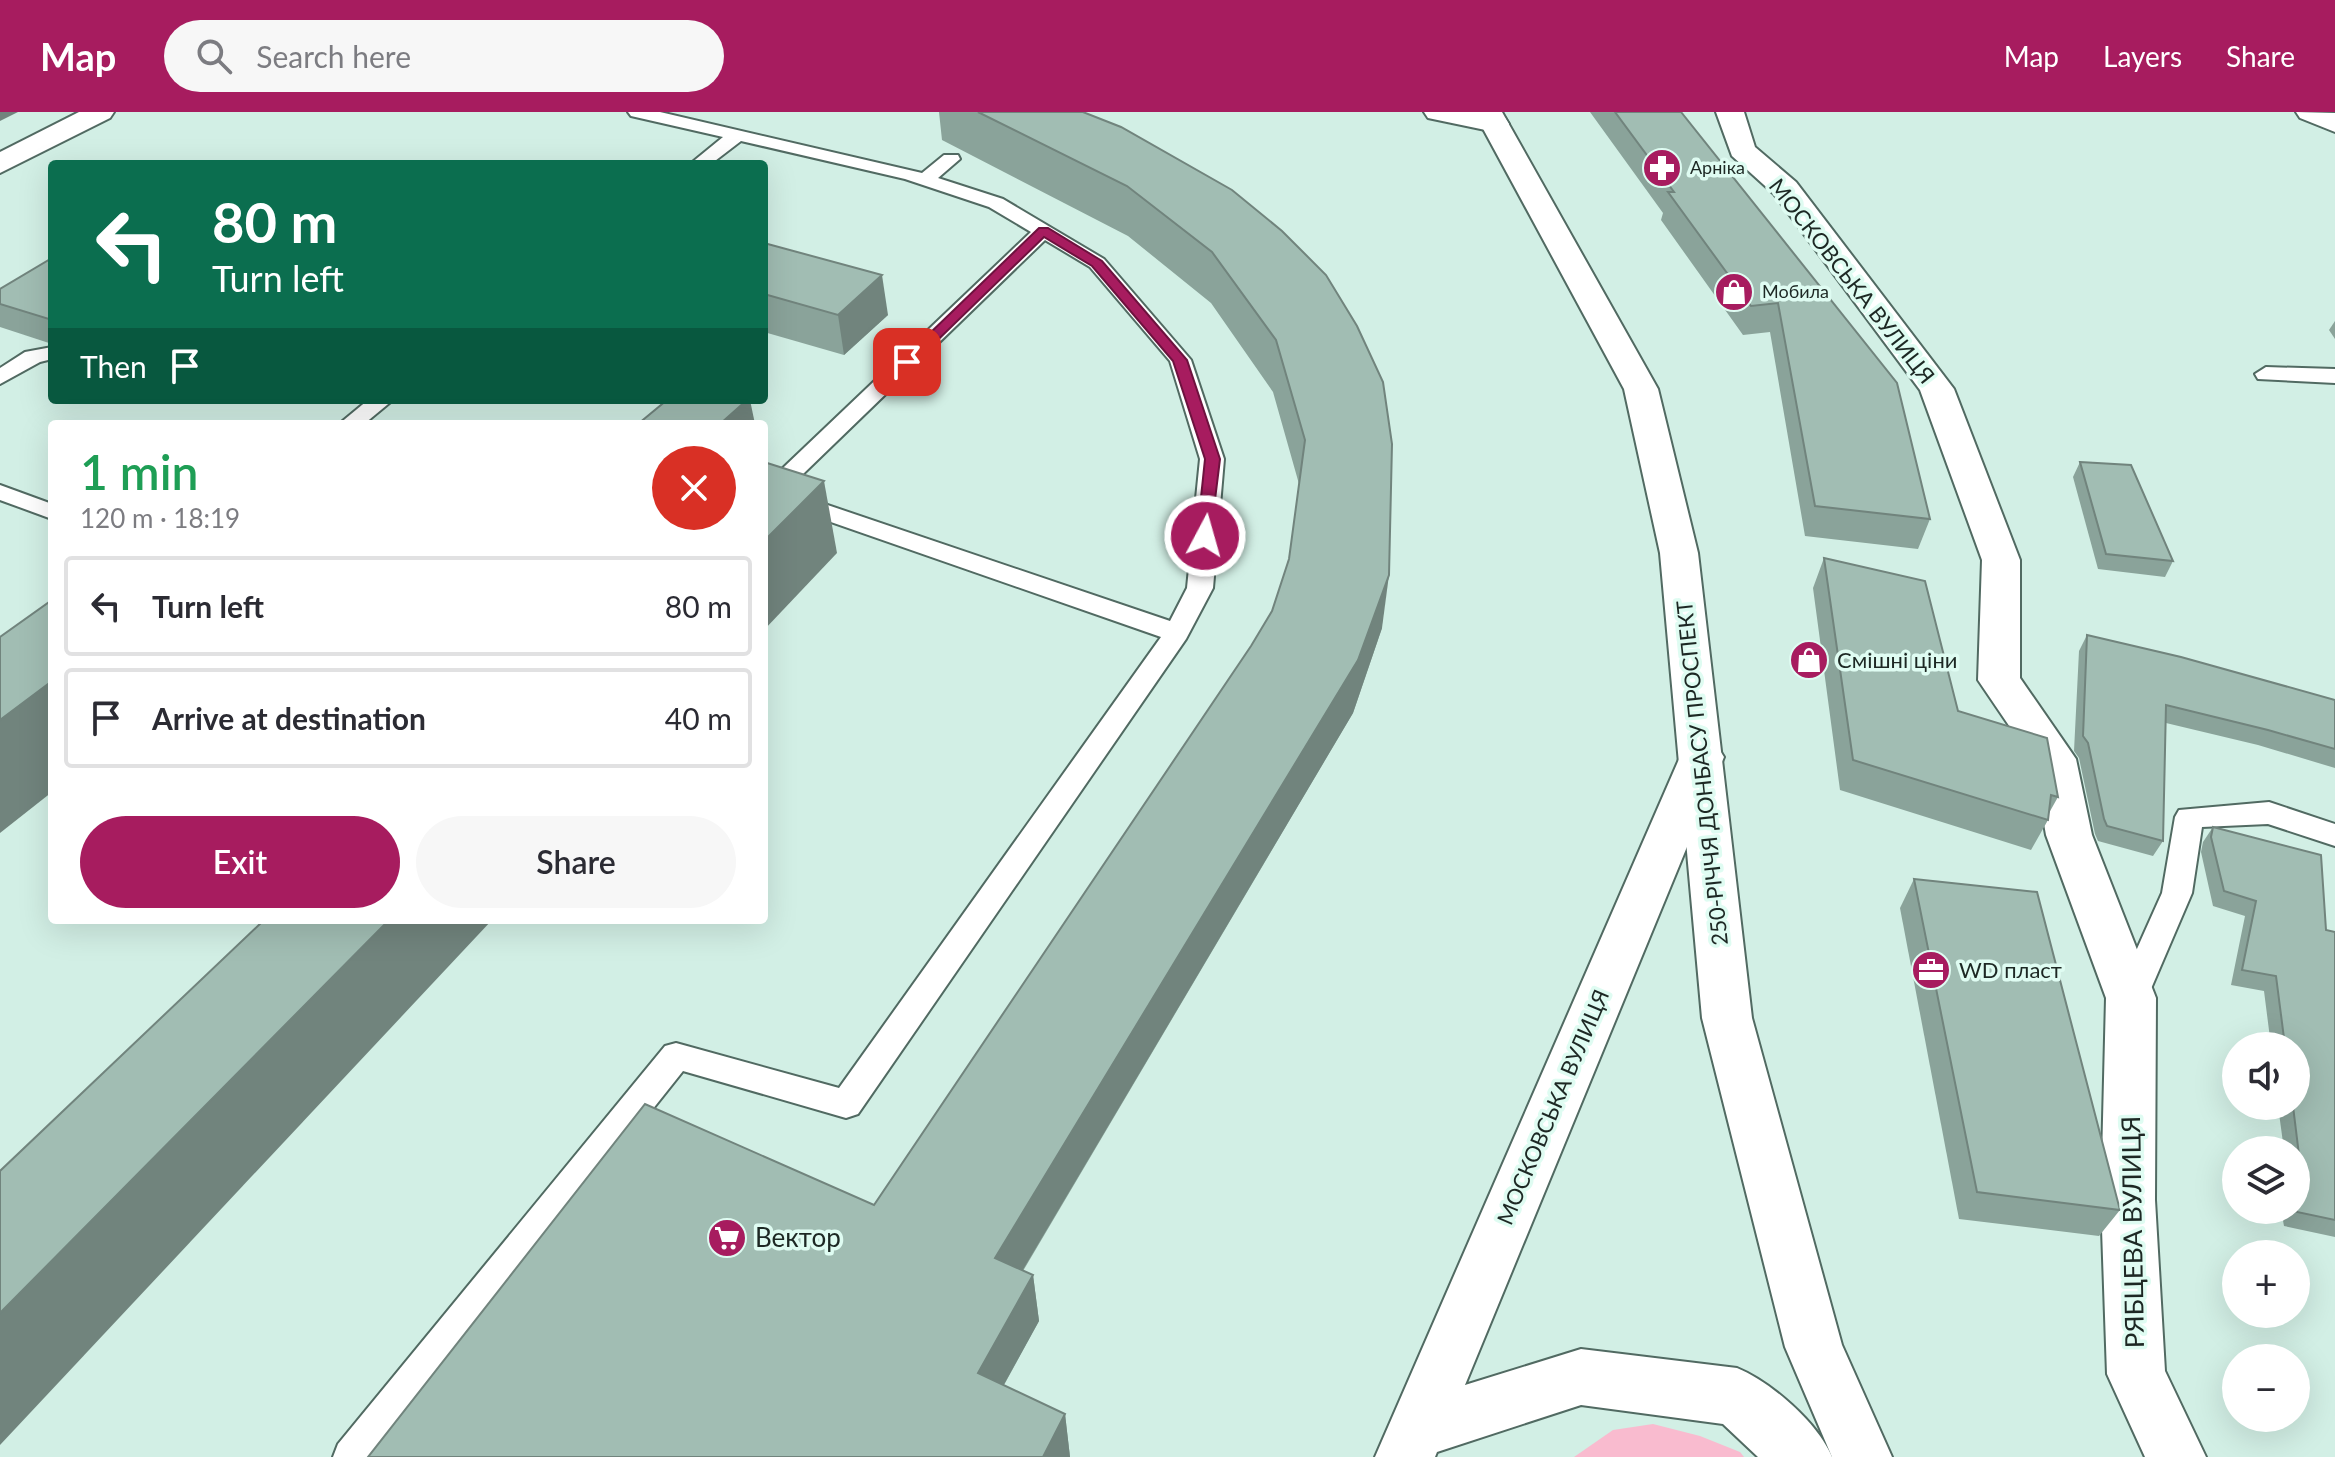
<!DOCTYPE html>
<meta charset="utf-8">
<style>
body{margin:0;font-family:Lato,sans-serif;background:#f7f7f7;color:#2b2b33;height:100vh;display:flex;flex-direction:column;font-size:30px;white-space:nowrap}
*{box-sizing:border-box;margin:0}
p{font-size:26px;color:#7c7c81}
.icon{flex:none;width:44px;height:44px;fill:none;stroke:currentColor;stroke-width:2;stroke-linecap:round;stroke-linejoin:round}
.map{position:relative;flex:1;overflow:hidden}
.panel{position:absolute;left:48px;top:308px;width:720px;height:504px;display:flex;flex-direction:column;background:#fff;border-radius:8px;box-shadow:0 8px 32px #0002}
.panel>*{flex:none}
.banner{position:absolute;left:48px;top:48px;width:720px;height:244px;border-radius:8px;box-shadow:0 8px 32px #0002;background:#0b6e4f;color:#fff;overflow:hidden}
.controls{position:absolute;left:2222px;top:920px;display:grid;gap:16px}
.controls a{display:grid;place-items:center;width:88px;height:88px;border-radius:50%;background:#fff;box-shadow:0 8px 32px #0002;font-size:40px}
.pin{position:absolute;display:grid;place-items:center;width:68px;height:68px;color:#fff;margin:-34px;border-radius:16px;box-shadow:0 4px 12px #0006}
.me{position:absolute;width:88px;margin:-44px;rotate:6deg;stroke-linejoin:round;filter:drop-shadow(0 0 6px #0008)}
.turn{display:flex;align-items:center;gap:28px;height:168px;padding:0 32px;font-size:36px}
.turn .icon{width:104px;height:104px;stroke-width:2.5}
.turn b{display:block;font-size:56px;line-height:68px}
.then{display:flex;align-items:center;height:76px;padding:0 32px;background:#0003;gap:16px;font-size:30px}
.round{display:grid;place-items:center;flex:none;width:84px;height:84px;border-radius:42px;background:#f7f7f7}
.head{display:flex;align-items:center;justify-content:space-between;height:136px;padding:0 32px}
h1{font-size:48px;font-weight:600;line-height:60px;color:#1e9e55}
.primary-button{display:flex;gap:16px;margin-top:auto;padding:16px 32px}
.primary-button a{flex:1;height:92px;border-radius:48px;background:#a71c5f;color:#fff;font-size:32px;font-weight:600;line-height:92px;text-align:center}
.primary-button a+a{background:#f7f7f7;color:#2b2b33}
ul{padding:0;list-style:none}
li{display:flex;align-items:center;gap:24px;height:100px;margin:0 16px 12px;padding:0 16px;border:4px solid #e1e1e2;border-radius:8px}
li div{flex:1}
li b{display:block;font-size:30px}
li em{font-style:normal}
header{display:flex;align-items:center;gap:48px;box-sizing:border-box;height:112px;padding:0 40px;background:#a71c5f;color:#fff}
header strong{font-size:38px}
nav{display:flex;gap:44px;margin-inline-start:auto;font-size:28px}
.search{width:560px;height:72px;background:#f7f7f7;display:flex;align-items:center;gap:20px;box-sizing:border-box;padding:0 28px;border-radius:44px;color:#7c7c81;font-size:30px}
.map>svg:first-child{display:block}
.green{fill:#f9bbcf}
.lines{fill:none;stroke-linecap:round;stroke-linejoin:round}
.lane-casing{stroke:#516a62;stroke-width:4}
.street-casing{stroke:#516a62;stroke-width:4}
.secondary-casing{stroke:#516a62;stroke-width:4}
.primary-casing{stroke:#516a62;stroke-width:4}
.lane{fill:#fff;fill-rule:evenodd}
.street{fill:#fff;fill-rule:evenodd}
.secondary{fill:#fff;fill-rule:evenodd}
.primary{fill:#fff;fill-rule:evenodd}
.wall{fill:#8aa39a}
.shaded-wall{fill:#71847d}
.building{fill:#a1bdb3;stroke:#71847d;stroke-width:2}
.route{fill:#a71c5f;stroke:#6d123e;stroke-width:2}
.labels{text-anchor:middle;stroke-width:7;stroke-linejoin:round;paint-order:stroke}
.far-poi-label{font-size:18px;fill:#1d2824;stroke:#dffcf2;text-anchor:start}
.street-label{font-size:22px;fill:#1d2824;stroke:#dffcf2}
.poi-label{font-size:22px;fill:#1d2824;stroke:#dffcf2;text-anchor:start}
.near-street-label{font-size:26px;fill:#1d2824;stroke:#dffcf2}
.near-poi-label{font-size:26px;fill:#1d2824;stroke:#dffcf2;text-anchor:start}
</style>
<header>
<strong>Map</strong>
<div class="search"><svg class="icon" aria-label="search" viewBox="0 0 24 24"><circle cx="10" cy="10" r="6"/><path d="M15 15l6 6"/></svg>Search here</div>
<nav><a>Map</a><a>Layers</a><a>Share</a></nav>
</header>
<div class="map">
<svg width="2335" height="1345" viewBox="0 0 2335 1345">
<rect width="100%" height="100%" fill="#d2efe5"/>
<!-- green -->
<path class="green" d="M1653 1312 1700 1324 1740 1340 1744 1345H1574L1613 1318Z"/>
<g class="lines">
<!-- lane casing -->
<g class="lane-casing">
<g id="lane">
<path d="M628 0H660L922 61 944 43H958L960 47 938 66 1003 87 1104 147 1191 248 1224 347 1213 476 1186 527 858 1002 846 1006 683 959 376 1345H333L338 1332 665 934 676 931 839 976 1161 525 785 394 781 389 785 384H801L1170 509 1187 476 1200 347 1170 249 1090 155 1045 128 772 392 764 394V374L1031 120 989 95 905 67 741 29 711 52H690L723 25 631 4Z"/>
<path d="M52 235V247L40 250 0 272V256L25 240Z"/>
<path d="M2266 255 2335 257V271L2258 267 2255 262Z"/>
<path d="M368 288H393L364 312H339Z"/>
<path d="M0 373 52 392V407L0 388Z"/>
<path d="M2269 690 2335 712V734L2268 712 2202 715 2192 781 2147 886 2142 895 2131 899 2120 895 2115 886 2162 781 2175 705 2179 698Z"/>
</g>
</g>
<!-- street casing -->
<g class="street-casing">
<g id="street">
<path d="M79 0H114L110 6 0 61V40Z"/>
<path d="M1716 0H1744L1755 35 1796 70 1954 277 2020 448V566L2076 647 2092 723 2156 886 2155 1088 2165 1259 2206 1345H2145L2107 1262 2101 1088 2106 886 2046 723 2033 649 1978 568 1982 448 1920 278 1774 82 1732 44Z"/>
<path d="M2296 0 2335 1V20L2300 6Z"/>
</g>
</g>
<!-- secondary casing -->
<g class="secondary-casing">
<g id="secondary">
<path d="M1424 0H1478L1505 6 1509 12 1505 18 1495 20 1428 6Z"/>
<path d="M1702 629 1717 634 1724 645 1465 1273 1581 1237 1737 1256C1771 1270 1818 1311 1832 1345H1758L1723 1312 1581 1293 1437 1340 1435 1345H1375L1680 645 1687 634Z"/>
</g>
</g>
<!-- primary casing -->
<g class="primary-casing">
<path id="primary" d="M1474 0H1502L1658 277 1698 441 1752 906 1842 1233 1892 1345H1832L1785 1235 1702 906 1660 441 1624 277Z"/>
</g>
<!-- lane -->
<use href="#lane" class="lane"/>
<!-- street -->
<use href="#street" class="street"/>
<!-- secondary -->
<use href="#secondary" class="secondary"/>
<!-- primary -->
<use href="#primary" class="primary"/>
</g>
<!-- wall -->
<g class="wall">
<path d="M939 0H1083L1232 78 1382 516 1353 601 1023 1159 1033 1163 1039 1209 1004 1273 1065 1302 1070 1345H368L874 1093 1251 534 1272 499 1289 447 1299 372 1273 280 1211 191 1128 124 942 28Z"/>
<path d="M1590 0H1681L1930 407 1918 437 1805 424 1770 220 1743 223 1661 108 1663 101Z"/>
<path d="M764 131 888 203 844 243 764 220Z"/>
<path d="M52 146V232L0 215V177Z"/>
<path d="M2335 209V227L2329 218Z"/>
<path d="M2080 350 2173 449 2165 465 2098 457 2073 365Z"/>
<path d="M1824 446 1958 599 2058 685 2049 701 2048 708 2031 738 1840 678 1813 476Z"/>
<path d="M2087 523 2335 588V656L2258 633 2166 611 2163 729 2153 744 2098 729 2095 722 2079 646 2074 639 2079 539Z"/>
<path d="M2213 715 2326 818 2335 820V1125L2284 1114 2281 1098H2296V1038H2284L2278 994H2296V934H2271L2264 879 2231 873 2245 804 2213 794 2201 740 2203 730Z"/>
<path d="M1914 767 2120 1098 2099 1124 1959 1107 1900 796Z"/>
</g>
<!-- shaded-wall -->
<g class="shaded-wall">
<path d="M0 0H18L0 9Z"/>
<path d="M882 163 888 203 844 243 838 203Z"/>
<path d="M747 288H750L755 312H720Z"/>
<path d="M824 369 837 441 764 518V429Z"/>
<path d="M1389 463 1382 516 1353 601 1002 1193 995 1146Z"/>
<path d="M52 569V680L0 721V608Z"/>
<path d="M389 808H492L0 1333V1201Z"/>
<path d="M1033 1163 1039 1209 986 1305 978 1261Z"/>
<path d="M1065 1302 1070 1345H1043Z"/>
</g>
<!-- building -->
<g class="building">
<path d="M978 0H1083L1121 15 1232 78 1282 119 1326 163 1357 214 1383 270 1392 332 1389 463 1358 548 995 1146 1033 1163 978 1261 1065 1302 1043 1345H368L645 992 874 1093 1251 534 1272 499 1289 447 1305 328 1276 228 1212 140 1127 74Z"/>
<path d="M1615 0H1681L1897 271 1930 407 1815 394 1778 191 1751 194 1668 80H1674Z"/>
<path d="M764 131 882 163 838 203 764 182Z"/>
<path d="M52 146V208L0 192V177Z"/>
<path d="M667 288H747L720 312H638Z"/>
<path d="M764 350 824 369 764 429Z"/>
<path d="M2080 350 2131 353 2173 449 2106 442Z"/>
<path d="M1824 446 1925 469 1958 599 2047 626 2058 685 2051 683 2048 708 1853 648Z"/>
<path d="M52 488V569L0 608V525Z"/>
<path d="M2087 523 2181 545 2335 588V637L2268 618 2166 593 2163 729 2107 714 2104 707 2088 631 2083 624Z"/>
<path d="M2213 715 2321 743 2326 818 2335 820V1108L2297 1100 2296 1094V1042L2299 1043 2293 994H2296V934H2285L2276 864 2242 858 2256 789 2224 779 2211 725Z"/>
<path d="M1914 767 2037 780 2120 1098 1977 1080Z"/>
<path d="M264 808H389L0 1201V1059Z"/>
</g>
<!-- route -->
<path class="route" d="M1039 116H1048L1102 149 1187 248 1220 347 1210 428H1199L1197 424 1205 347 1173 249 1092 154 1044 125 912 253 900 250Z"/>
<!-- icons -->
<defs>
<g id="pharmacy-disc" transform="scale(2)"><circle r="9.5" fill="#a71c5f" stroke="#dffcf2"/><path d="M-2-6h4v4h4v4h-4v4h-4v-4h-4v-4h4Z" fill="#fff"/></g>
<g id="shop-disc" transform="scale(2)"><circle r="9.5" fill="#a71c5f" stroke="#dffcf2"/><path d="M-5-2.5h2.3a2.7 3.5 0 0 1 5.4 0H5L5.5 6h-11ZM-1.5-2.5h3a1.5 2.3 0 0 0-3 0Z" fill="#fff"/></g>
<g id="office-disc" transform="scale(2)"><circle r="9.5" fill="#a71c5f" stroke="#dffcf2"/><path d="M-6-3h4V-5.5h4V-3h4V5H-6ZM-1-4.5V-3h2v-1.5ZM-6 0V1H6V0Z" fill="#fff"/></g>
<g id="supermarket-disc" transform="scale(2)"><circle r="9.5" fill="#a71c5f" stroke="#dffcf2"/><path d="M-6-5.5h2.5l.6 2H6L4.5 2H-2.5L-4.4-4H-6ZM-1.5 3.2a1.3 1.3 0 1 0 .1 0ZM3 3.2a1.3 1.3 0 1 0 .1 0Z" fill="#fff"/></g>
</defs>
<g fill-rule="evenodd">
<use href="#pharmacy-disc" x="1662" y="56"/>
<use href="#shop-disc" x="1734" y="180"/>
<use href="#shop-disc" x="1809" y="548"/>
<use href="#office-disc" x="1931" y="858"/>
<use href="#supermarket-disc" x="727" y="1126"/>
</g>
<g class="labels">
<!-- far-poi labels -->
<g class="far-poi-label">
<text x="1690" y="62">Арніка</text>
<text x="1762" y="186">Мобила</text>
</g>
<!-- street labels -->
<g class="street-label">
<text transform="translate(1852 169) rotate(52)" y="8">МОСКОВСЬКА ВУЛИЦЯ</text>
<text transform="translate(1702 661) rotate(-96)" y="8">250-РІЧЧЯ ДОНБАСУ ПРОСПЕКТ</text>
<text transform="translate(1553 995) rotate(-67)" y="8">МОСКОВСЬКА ВУЛИЦЯ</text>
</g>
<!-- poi labels -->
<g class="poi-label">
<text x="1837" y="556">Смішні ціни</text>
<text x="1959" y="866">WD пласт</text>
</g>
<!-- near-street labels -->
<g class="near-street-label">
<text transform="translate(2133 1120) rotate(-91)" y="9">РЯБЦЕВА ВУЛИЦЯ</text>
</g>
<!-- near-poi labels -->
<g class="near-poi-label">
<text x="755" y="1135">Вектор</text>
</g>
</g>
</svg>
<div class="controls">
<a><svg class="icon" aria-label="sound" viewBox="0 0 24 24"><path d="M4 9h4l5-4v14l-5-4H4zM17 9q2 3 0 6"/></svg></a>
<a><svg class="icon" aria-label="layers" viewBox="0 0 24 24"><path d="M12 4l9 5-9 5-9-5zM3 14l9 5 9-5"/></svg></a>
<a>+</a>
<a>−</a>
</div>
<div class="pin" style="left:907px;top:250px;background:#d93025"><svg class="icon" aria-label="arrive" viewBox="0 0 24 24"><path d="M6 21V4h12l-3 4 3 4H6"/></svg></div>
<svg class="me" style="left:1205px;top:424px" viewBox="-20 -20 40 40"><circle r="17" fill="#a71c5f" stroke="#fff" stroke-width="3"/><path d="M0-11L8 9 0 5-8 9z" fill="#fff"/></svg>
<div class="banner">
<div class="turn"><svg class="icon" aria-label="left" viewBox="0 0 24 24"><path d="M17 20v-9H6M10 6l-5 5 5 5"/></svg><div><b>80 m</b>Turn left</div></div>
<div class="then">Then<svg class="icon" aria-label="arrive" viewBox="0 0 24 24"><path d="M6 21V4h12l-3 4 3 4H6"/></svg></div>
</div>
<section class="panel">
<div class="head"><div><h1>1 min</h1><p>120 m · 18:19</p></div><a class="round" style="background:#d93025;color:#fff"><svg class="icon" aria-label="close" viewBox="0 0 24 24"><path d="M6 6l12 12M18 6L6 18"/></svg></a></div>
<ul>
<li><svg class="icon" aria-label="left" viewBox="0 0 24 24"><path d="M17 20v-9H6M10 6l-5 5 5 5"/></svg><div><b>Turn left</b></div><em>80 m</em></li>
<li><svg class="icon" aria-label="arrive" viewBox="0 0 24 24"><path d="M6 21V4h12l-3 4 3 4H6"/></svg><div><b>Arrive at destination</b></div><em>40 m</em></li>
</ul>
<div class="primary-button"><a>Exit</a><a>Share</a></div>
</section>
</div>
